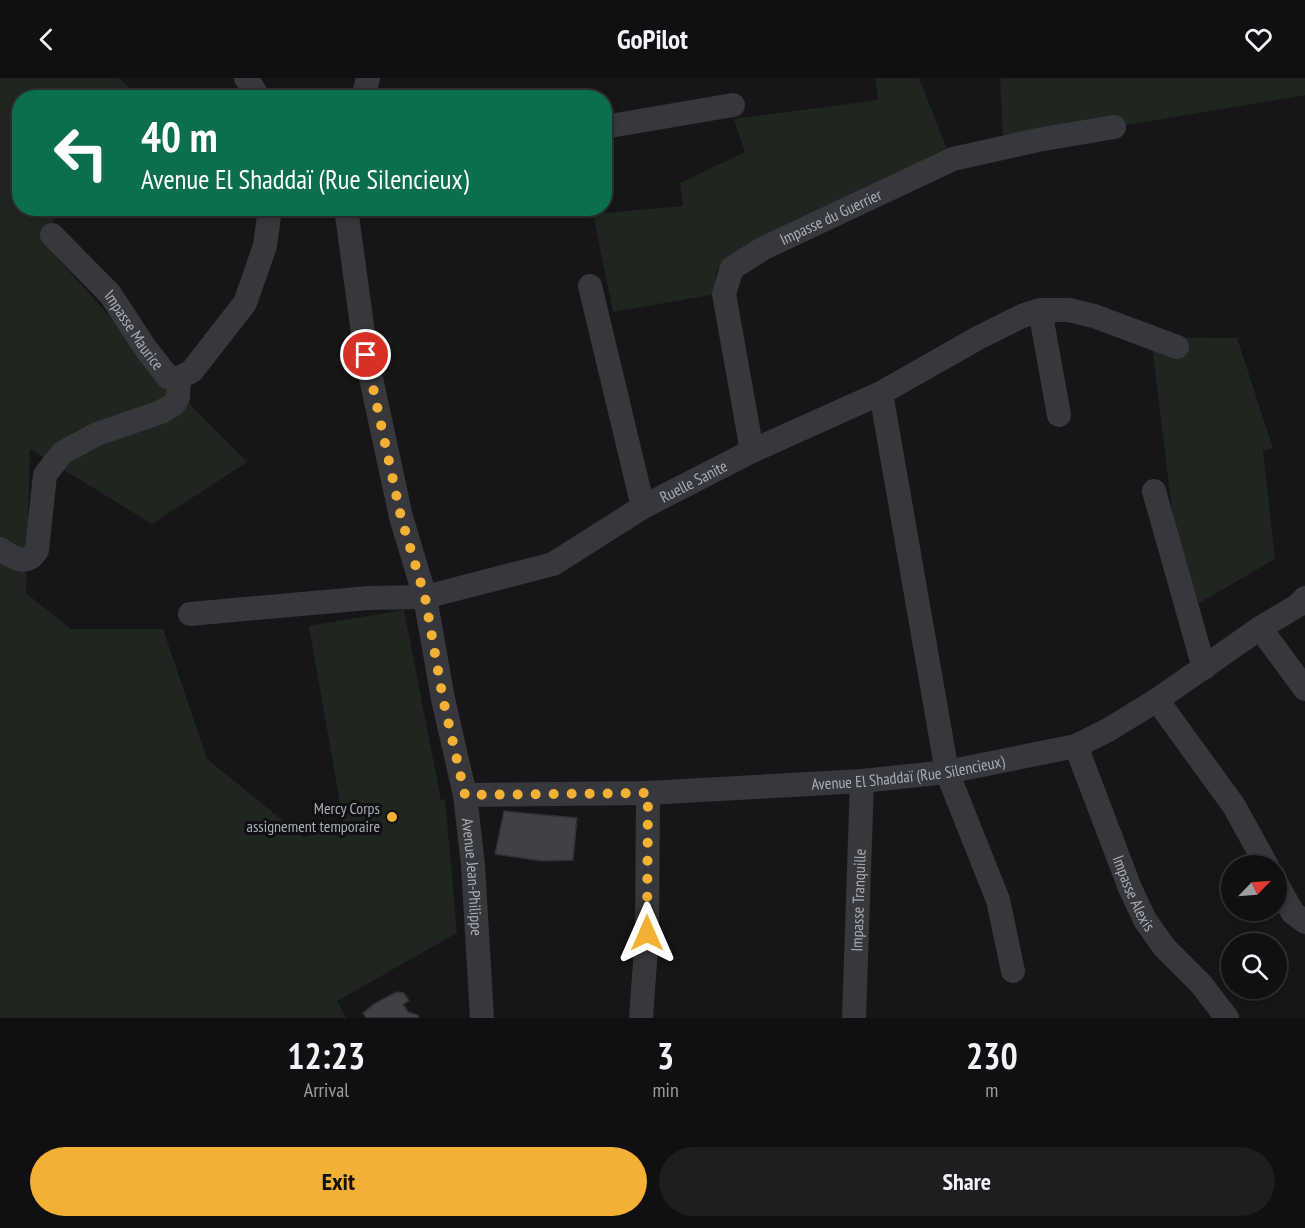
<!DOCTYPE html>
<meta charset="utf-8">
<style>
body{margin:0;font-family:"PT Sans Narrow",sans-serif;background:#1e1e20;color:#f1f3f6;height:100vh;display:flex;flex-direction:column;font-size:22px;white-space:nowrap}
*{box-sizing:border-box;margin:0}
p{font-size:20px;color:#9c9d9f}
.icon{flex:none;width:33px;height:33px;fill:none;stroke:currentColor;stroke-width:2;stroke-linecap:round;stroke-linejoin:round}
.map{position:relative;height:940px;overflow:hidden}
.sheet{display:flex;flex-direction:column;background:#101012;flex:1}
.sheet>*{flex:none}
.hud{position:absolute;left:12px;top:12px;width:600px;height:126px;border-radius:24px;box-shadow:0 3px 9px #0003,0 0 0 2px #303032;background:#0b6e4f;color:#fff;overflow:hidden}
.needle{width:39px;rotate:65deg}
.fabs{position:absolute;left:1221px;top:777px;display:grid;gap:12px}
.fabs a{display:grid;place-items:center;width:66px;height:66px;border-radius:50%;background:#101012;box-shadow:0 3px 9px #0003,0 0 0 2px #303032;font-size:30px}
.pin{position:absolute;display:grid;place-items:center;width:51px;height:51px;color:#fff;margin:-26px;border:3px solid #fff;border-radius:50%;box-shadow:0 2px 6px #0007}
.me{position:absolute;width:66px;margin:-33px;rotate:0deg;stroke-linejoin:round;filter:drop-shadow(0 0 4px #0008)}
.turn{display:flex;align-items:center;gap:21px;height:126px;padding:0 30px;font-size:27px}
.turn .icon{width:78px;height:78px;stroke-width:2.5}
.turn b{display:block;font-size:42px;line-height:51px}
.eta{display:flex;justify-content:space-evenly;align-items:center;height:102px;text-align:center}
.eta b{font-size:36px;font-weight:700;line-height:42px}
.cta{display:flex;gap:12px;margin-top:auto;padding:12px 30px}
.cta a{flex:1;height:69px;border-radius:36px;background:#f2b134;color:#111;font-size:24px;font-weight:700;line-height:69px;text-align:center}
.cta a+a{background:#1e1e20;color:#f1f3f6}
header{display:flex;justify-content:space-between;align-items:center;height:78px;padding:0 30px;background:#101012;font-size:27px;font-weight:700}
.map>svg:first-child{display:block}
.green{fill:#1e261f}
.building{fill:#404145;stroke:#303034;stroke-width:1.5}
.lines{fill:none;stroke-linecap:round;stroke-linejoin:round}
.minor{stroke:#37383d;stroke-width:24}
.route{stroke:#f2b134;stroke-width:10;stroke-dasharray:0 18}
.poi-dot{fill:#f2b134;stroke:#111113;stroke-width:2}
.labels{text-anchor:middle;stroke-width:6;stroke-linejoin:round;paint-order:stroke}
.street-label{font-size:16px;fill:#a8adb8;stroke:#111113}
.poi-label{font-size:16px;fill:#a8adb8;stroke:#111113;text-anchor:end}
</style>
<header><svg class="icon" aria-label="back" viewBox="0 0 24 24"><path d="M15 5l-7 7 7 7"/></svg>GoPilot<svg class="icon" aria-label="heart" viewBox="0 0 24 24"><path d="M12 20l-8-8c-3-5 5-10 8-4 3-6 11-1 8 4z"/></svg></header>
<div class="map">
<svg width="1305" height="940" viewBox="0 0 1305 940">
<rect width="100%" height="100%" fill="#161618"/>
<!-- green -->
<g class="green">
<path d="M0 0H118L141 19 20 20V130L61 131 41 162 180 316 247 384 152 446 30 371 26 515 71 551H163L207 681 303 759 344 748 309 548 404 532 441 722 445 721 457 855 337 923 346 940H0Z"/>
<path d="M875 0H919L949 76 733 177 716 194V216L613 234 593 136 683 128 680 105 745 74 734 41 878 22Z"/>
<path d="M1000 0H1305V17L1134 46 1003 58Z"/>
<path d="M1151 259 1237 260 1273 370 1263 373 1275 481 1194 528 1180 498Z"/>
</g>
<!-- building -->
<g class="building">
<path d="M504 733 577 740 573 782 543 783 495 776Z"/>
<path d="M396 914 404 915 409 923 403 926 408 934 418 937 419 940H366L363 935 374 926Z"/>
</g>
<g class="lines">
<!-- minor -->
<g class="minor">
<path d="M246 0 259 20"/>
<path d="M363 20 368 0"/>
<path d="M604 49 733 27"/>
<path id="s1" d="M346 130 366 277 401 439 425 519 443 621 465 717 473 787 482 940"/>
<path id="s2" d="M52 157 110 216 146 271 168 299 179 300 192 293 245 225 265 168 270 130"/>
<path d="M590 208 643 429"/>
<path d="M1040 232 1059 337"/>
<path d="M881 315 947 694 998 822 1013 893"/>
<path id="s3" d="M752 373 724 216 732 190 764 170 953 81 1038 62 1114 49"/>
<path d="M1154 413 1204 590"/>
<path d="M0 471C13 480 27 489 37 472L45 397 62 375 97 356 161 334 174 326 178 319 179 300"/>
<path id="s4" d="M190 536 368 520 425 519 553 486 643 429 752 373 881 315 978 260 1022 238 1040 232H1069L1094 238 1177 269"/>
<path d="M1260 550 1305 611"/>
<path d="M1157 622 1234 728 1267 788"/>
<path id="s5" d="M1076 668 1130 810 1145 842 1164 869 1201 906 1227 940"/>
<path id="s6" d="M465 717 648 715 862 703 947 694 1076 668 1108 652 1157 622 1260 550 1297 528 1305 520"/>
<path d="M1276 805 1293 835 1305 844"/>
<path d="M641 940 647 856 648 715"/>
<path id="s7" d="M854 940 862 703"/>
</g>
</g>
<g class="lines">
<!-- route -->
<path class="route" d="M366 277 401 439 425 519 443 621 465 717 648 715 647 855"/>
</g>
<!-- markers -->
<circle class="poi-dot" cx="392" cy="739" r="6"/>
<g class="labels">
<!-- street labels -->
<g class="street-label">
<text dy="6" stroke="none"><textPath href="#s3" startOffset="298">Impasse du Guerrier</textPath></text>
<text dy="6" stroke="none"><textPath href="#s2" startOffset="126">Impasse Maurice</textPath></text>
<text dy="6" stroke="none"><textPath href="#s4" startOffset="531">Ruelle Sanite</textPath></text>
<text dy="6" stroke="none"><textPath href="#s6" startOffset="444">Avenue El Shaddaï (Rue Silencieux)</textPath></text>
<text dy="6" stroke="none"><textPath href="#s1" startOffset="682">Avenue Jean-Philippe</textPath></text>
<text dy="6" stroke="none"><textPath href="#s5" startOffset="158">Impasse Alexis</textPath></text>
<text dy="6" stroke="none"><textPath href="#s7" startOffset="118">Impasse Tranquille</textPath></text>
</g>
<!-- poi labels -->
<g class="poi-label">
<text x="380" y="736">Mercy Corps<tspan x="380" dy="18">assignement temporaire</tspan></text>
</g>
</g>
</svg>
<div class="fabs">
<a><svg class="needle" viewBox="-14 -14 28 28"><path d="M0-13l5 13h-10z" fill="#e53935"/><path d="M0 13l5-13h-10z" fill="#9c9d9f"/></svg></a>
<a><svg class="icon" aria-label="search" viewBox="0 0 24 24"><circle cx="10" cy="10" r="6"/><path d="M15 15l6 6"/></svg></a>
</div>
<div class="pin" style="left:366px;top:277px;background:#d93025"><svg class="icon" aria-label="arrive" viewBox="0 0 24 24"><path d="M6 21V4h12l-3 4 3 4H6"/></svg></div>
<svg class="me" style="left:647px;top:855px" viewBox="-20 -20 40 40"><path d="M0-17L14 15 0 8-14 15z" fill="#f2b134" stroke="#fff" stroke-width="4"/></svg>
<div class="hud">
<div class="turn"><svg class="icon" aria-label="left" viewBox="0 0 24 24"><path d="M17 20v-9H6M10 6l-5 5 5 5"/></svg><div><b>40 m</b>Avenue El Shaddaï (Rue Silencieux)</div></div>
</div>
</div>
<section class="sheet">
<div class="eta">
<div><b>12:23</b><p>Arrival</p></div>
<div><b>3</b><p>min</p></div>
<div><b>230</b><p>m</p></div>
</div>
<div class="cta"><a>Exit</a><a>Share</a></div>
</section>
